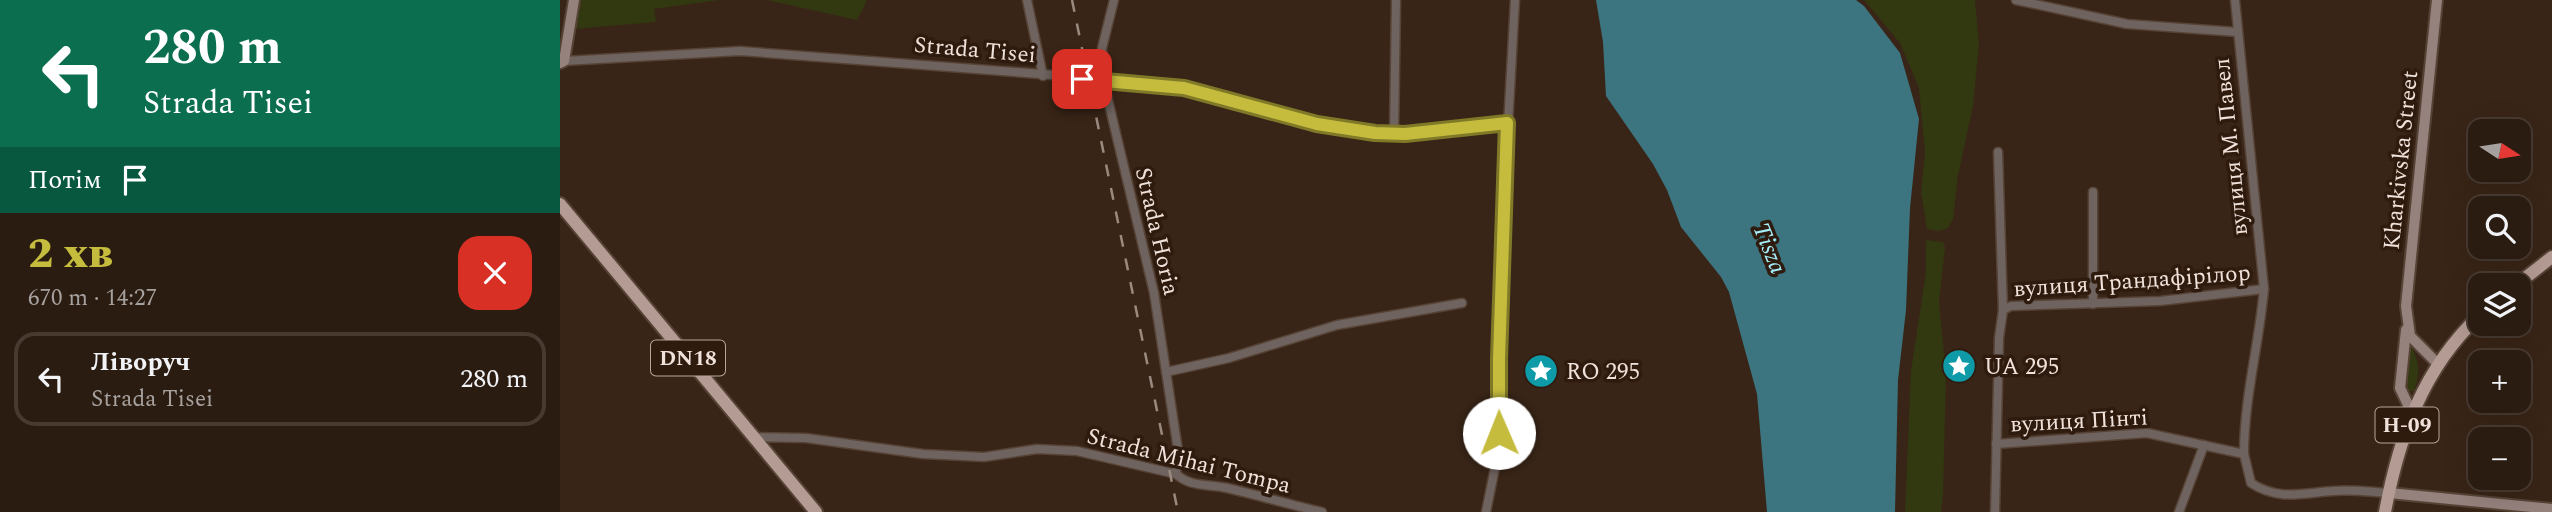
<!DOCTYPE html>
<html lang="uk">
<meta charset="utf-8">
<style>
body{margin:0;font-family:Spectral,serif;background:#33251a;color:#f1f3f6;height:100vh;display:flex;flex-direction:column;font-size:26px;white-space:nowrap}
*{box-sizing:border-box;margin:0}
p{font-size:23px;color:#a6a19f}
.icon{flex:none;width:38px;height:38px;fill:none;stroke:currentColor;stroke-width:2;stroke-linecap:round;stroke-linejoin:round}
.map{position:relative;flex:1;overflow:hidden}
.side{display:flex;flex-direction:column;background:#2b1c11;width:560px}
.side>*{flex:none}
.guide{background:#0b6e4f;color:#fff;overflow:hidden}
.needle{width:46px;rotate:102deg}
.tools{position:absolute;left:1908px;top:119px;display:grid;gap:14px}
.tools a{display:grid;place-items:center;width:63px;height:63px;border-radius:14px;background:#2b1c11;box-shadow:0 7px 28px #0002,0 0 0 2px #473a31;font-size:35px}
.pin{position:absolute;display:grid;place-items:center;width:60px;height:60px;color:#fff;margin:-30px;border-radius:14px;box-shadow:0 4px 10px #0006}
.me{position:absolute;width:77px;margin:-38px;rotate:359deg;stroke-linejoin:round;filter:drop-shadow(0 0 5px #0008)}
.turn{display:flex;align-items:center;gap:24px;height:147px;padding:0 28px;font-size:32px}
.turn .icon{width:91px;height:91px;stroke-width:2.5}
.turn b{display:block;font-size:49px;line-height:60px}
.then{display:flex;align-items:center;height:66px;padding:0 28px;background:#0003;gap:14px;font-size:26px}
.round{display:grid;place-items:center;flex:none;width:74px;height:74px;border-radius:21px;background:#33251a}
.head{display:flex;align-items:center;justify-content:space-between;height:119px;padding:0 28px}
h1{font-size:42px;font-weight:800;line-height:52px;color:#c5bc3d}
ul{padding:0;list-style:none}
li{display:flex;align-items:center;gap:21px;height:94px;margin:0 14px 10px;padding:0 14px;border:4px solid #473a31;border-radius:21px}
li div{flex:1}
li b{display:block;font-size:26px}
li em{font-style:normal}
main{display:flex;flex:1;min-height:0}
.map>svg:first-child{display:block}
.green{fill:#323810}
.water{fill:#3c7580}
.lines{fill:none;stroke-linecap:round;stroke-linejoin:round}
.street-casing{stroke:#564336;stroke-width:11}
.secondary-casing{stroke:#564336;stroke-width:14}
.primary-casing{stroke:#564336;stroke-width:16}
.street{stroke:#6f635f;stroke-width:8}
.secondary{stroke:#96827d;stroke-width:10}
.primary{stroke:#b49b94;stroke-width:12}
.rail{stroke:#9a897e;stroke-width:2.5;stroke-dasharray:12 12;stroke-linecap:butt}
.route-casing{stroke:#807a28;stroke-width:18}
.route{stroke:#c5bc3d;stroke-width:12}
.labels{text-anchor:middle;stroke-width:7;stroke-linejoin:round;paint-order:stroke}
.shield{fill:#2e1b0e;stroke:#b6a69d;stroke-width:2}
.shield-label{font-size:21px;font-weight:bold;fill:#f0e2da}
.street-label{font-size:23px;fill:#f0e2da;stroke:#2e1b0e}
.poi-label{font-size:23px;fill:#f0e2da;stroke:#2e1b0e;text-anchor:start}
.water-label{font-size:24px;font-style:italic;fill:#a6effc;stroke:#2e1b0e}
</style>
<main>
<section class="side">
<div class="guide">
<div class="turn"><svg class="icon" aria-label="left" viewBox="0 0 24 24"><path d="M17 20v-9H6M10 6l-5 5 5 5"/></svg><div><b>280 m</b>Strada Tisei</div></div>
<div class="then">Потім<svg class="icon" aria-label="arrive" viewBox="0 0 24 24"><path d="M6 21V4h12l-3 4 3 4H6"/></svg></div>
</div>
<div class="head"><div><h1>2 хв</h1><p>670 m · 14:27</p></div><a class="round" style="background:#d93025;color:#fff"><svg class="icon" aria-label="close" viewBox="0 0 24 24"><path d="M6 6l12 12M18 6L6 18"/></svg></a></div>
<ul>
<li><svg class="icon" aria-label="left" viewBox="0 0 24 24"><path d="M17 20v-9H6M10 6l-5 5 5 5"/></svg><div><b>Ліворуч</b><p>Strada Tisei</p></div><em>280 m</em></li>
</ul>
</section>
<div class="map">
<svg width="1992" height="512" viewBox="0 0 1992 512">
<rect width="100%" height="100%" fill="#392517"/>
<!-- green -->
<g class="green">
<path d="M18 0H159L94 9 96 22 13 29Z"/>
<path d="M207 0H307L297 20Z"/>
<path d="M1304 0H1415L1419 44 1413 106 1398 175 1393 219 1388 228 1379 231 1367 229 1361 192 1365 153 1359 88 1340 43Z"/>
<path d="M1366 240 1383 242 1385 247 1379 302 1386 374 1383 495 1381 512H1345L1351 371 1366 272Z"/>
<path d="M1849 342C1859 361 1861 371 1854 391H1849L1844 387Z"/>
</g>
<!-- water -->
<path class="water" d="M1036 0H1296L1304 6 1340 53 1359 119 1350 208 1346 310 1338 380 1335 512H1207L1197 394 1169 292 1161 277 1121 227 1107 190 1093 164 1046 96 1043 42Z"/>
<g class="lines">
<!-- street casing -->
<g class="street-casing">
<g id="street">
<path d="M467 0 483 76"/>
<path d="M554 0 542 48 543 79 594 293 618 450 616 474"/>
<path d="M1456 0 1567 24 1677 32"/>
<path d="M1675 0 1704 289C1699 345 1684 398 1684 454"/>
<path d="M4 61 180 51 598 83C677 97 754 134 834 135 871 135 910 127 947 123"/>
<path d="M834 135 836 0"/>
<path d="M1533 192V304"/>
<path d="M1443 310 1451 306 1600 301 1704 289"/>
<path d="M606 372 669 358 777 325 902 303"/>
<path d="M194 437 246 438 363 454 424 457 477 449 517 451 616 474C630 487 648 484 667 488 698 495 730 505 762 512"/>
<path d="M1436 444 1587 433 1684 454 1691 483C1718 501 1743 493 1773 491 1791 489 1810 492 1829 493"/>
<path d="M926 512 939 448 942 233 955 0"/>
<path d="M1435 512 1439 338 1443 310 1438 152"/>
<path d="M1619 512 1644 445"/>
</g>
</g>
<!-- secondary casing -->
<g class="secondary-casing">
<g id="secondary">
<path d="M1877 0 1846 306 1850 336 1877 363"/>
<path d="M0 63 4 61 14 0"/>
<path d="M1846 330 1840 388 1852 413"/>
<path d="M1829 493 1992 509"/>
</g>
</g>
<!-- primary casing -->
<g class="primary-casing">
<g id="primary">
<path d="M0 204 256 512"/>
<path d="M1956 285 1992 257"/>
<path d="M1825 512C1839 437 1863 368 1920 315"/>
</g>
</g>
<!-- street -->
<use href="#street" class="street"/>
<!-- secondary -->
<use href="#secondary" class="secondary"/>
<!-- primary -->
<use href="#primary" class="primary"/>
<!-- rail -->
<path class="rail" d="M512 0 618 512"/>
</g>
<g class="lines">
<!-- route casing -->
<g class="route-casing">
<path id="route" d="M522 79 624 88 757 124 815 133 845 134 947 123 939 359V433"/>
</g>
<!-- route -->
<use href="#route" class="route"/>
</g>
<!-- icons -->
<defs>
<g id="sight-disc" transform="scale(1.75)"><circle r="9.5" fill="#0f9aa8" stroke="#2e1b0e"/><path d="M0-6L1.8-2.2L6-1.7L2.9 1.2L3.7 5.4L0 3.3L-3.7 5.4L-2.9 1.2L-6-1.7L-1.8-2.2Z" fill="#fff"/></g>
</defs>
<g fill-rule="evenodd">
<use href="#sight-disc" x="1399" y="366"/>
<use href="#sight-disc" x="981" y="371"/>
</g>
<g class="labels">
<!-- shield labels -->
<g class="shield">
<rect x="91" y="340.5" width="74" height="35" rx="5"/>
<rect x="1815.5" y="407.5" width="63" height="35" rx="5"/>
</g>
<g class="shield-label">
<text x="128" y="365">DN18</text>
<text x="1847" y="432">Н-09</text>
</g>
<!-- street labels -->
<g class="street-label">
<text transform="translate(415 49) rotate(5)" y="8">Strada Tisei</text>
<text transform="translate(1670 147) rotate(-96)" y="8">вулиця М. Павел</text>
<text transform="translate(1840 160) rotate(-84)" y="8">Kharkivska Street</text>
<text transform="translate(598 231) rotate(77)" y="8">Strada Horia</text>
<text transform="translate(1572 280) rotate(-4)" y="8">вулиця Трандафірілор</text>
<text transform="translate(1519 420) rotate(-3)" y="8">вулиця Пінті</text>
<text transform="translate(629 460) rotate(14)" y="8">Strada Mihai Tompa</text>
</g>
<!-- poi labels -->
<g class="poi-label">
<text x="1424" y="374">UA 295</text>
<text x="1006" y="379">RO 295</text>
</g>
<!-- water labels -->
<g class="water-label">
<text transform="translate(1210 248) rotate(68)" y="8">Tisza</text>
</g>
</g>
</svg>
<div class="tools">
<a><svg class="needle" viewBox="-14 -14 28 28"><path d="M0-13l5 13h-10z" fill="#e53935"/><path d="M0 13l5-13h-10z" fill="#a6a19f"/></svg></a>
<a><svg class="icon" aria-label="search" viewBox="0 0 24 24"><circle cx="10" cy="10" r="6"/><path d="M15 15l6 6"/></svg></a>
<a><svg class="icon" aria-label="layers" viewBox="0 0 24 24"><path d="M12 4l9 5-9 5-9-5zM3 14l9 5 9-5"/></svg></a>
<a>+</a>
<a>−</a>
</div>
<div class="pin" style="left:522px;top:79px;background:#d93025"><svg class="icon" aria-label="arrive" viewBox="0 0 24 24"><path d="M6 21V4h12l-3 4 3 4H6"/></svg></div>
<svg class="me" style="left:939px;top:433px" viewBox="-20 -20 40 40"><circle r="19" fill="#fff"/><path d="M0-13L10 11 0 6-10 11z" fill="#c5bc3d"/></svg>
</div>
</main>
